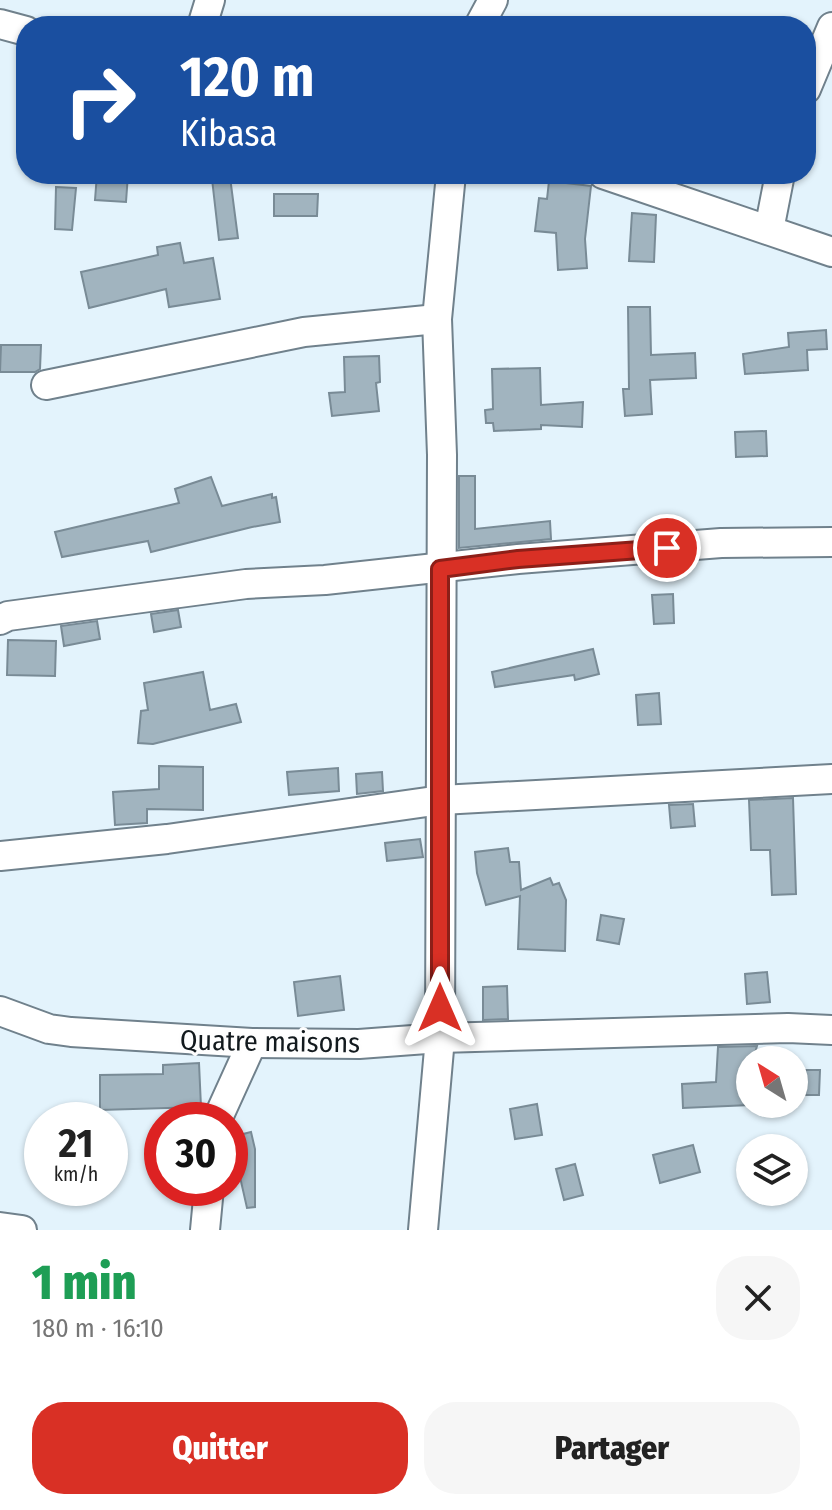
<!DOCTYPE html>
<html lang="fr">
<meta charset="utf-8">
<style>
body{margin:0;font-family:"Fira Sans Condensed",sans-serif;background:#f6f6f6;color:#222;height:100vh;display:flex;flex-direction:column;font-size:30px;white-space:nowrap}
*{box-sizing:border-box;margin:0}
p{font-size:26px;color:#767676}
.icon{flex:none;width:44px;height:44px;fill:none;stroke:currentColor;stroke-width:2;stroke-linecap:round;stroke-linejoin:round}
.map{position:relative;height:1230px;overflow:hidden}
.panel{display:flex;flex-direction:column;background:#fff;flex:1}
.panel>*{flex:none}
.top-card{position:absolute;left:16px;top:16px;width:800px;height:168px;border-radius:32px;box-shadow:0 2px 6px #0004;background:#1a4fa0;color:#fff;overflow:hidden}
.needle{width:52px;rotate:323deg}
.buttons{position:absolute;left:736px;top:1046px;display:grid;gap:16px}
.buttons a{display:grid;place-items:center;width:72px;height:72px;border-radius:50%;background:#fff;box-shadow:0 2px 6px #0004;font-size:40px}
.speed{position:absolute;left:24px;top:1102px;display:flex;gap:16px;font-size:40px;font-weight:700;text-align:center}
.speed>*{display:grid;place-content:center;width:104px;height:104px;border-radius:50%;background:#fff;box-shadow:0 2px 6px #0004;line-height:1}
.speed small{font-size:20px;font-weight:400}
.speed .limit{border:12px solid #d22;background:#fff;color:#111}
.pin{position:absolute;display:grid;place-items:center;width:68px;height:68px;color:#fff;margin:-34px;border:4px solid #fff;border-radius:50%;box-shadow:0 2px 8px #0007}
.me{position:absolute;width:88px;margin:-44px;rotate:0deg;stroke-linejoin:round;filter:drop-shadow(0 0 6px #0008)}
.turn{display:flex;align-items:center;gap:28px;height:168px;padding:0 32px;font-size:36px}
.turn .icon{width:104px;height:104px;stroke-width:2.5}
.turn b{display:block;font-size:56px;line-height:68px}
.round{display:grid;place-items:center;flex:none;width:84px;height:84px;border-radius:32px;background:#f6f6f6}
.overview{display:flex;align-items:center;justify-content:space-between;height:136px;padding:0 32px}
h1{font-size:48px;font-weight:800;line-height:60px;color:#1e9e55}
.primary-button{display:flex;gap:16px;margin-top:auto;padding:16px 32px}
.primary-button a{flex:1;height:92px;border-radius:32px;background:#d93025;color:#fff;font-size:32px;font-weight:800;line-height:92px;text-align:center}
.primary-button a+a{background:#f6f6f6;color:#222}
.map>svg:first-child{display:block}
.building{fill:#a1b4bf;stroke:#798b96;stroke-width:2}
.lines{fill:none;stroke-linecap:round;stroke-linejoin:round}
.street-casing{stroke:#70818c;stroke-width:32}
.street{stroke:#fff;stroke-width:28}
.route-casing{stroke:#8d1f18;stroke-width:20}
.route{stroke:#d93025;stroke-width:14}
.labels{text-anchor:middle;stroke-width:6;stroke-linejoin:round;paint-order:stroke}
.street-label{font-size:28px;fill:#12191d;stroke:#fefefe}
</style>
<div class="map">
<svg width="832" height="1230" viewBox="0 0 832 1230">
<rect width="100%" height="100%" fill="#e3f3fc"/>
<!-- building -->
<g class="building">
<path d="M97 174H128L126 202 95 200Z"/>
<path d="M230 177 238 238 219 240 212 179Z"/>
<path d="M549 181 591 186 585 239 587 268 558 270 556 233 535 231 539 198 547 199Z"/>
<path d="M56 187 76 188 72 230 55 229Z"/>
<path d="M274 194H318L317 216H274Z"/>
<path d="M632 213 656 215 654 262 629 261Z"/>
<path d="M180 243 184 263 213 258 220 299 169 307 166 289 89 308 81 272 158 255 157 247Z"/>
<path d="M628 307H650L651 355 695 353 696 378 650 380 652 414 625 416 623 389H629Z"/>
<path d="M826 330 827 349 807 350 808 370 745 374 743 354 789 347 788 333Z"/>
<path d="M1 345H41L40 369 35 372H0Z"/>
<path d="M379 356 380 382 376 383 379 411 332 416 329 393 345 392 344 357Z"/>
<path d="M540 368 541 405 583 402 582 427 541 425V429L494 431 493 423H486L485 410 493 409 492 369Z"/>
<path d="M766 431 767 456 736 457 735 432Z"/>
<path d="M459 476H475V529L550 521 551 539 459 548Z"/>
<path d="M211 477 222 506 272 494V498L276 497 280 522 252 527 151 552 148 541 62 557 55 532 179 503 175 489Z"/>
<path d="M673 594 674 623 654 624 652 595Z"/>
<path d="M178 610 181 627 154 632 151 614Z"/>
<path d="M97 621 100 639 64 646 61 626Z"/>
<path d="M8 640 56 641 55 676 7 675Z"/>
<path d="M593 649 599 674 575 680 574 675 495 687 492 672Z"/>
<path d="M203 672 210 710 236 704 241 722 153 744 138 743 141 711 148 710 144 683Z"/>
<path d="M659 693 661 724 638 725 636 695Z"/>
<path d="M159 766 203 767V810L147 809V823L115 825 113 792 159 789Z"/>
<path d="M338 768 339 791 289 795 287 772Z"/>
<path d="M382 772 383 791 357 794 356 774Z"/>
<path d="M793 798 796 894 772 895 770 850H751L749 800Z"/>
<path d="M693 804 695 826 671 828 669 805Z"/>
<path d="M420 839 423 857 387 861 385 843Z"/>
<path d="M508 848 510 862H519L521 890 550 878 553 885 559 883 566 900 565 951 518 949 520 896 486 905 477 873 475 852Z"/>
<path d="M601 915 624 919 619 944 597 940Z"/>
<path d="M767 972 770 1002 747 1004 745 974Z"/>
<path d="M340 976 344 1010 298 1016 294 982Z"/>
<path d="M507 986 508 1019 483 1020V987Z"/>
<path d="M757 1046 753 1060H750V1105L683 1108 682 1084 716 1082 718 1047Z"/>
<path d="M199 1063 201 1107 100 1110V1075L163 1074V1065Z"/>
<path d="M794 1070H820L819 1095H794Z"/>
<path d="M537 1104 542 1135 515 1139 510 1109Z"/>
<path d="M251 1132 255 1149V1207L247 1208 231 1137Z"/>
<path d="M693 1145 700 1172 660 1183 653 1155Z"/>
<path d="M575 1164 583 1195 564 1200 556 1169Z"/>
</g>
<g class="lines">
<!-- street casing -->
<g class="street-casing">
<g id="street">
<path d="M0 24 26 31"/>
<path d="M202 26 210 0"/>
<path d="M479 26 493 0"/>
<path d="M806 89 832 27"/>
<path d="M603 174 832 252"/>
<path d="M769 230 780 174"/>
<path d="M46 385 304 332 437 319"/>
<path d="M0 620 8 616 246 584 325 580 518 559 721 543 832 542"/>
<path d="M0 856 167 839 441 800 832 779"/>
<path d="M0 1011 49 1029 71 1032 252 1043 359 1044 440 1038 788 1028 832 1030"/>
<path d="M217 1120 252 1043"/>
<path d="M0 1227 22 1230"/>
<path d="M205 1230 209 1188"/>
<path d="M423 1230 440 1038 442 455 437 319 451 174"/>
</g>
</g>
<!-- street -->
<use href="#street" class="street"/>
</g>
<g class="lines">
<!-- route casing -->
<g class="route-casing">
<path id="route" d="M440 1008V569L518 559 667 548"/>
</g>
<!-- route -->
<use href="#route" class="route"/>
</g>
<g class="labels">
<!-- street labels -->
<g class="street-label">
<text transform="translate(270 1041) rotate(1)" y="10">Quatre maisons</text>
</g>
</g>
</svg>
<div class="buttons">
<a><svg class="needle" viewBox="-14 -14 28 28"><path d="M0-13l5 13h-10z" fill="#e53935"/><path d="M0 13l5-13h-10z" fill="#767676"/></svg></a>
<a><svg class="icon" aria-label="layers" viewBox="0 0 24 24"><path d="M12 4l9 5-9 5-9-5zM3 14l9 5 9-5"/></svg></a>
</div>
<div class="speed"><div>21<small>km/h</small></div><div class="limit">30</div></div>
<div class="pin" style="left:667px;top:548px;background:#d93025"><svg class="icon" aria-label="arrive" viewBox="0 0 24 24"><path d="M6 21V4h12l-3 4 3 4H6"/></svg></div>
<svg class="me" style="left:440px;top:1008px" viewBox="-20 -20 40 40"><path d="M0-17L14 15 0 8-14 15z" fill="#d93025" stroke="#fff" stroke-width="4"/></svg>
<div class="top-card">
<div class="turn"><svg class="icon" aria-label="right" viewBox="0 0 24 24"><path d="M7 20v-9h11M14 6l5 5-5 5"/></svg><div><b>120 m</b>Kibasa</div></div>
</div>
</div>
<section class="panel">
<div class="overview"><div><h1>1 min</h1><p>180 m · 16:10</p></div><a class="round"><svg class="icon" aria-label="close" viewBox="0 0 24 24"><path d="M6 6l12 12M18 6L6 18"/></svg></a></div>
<div class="primary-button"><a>Quitter</a><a>Partager</a></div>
</section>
